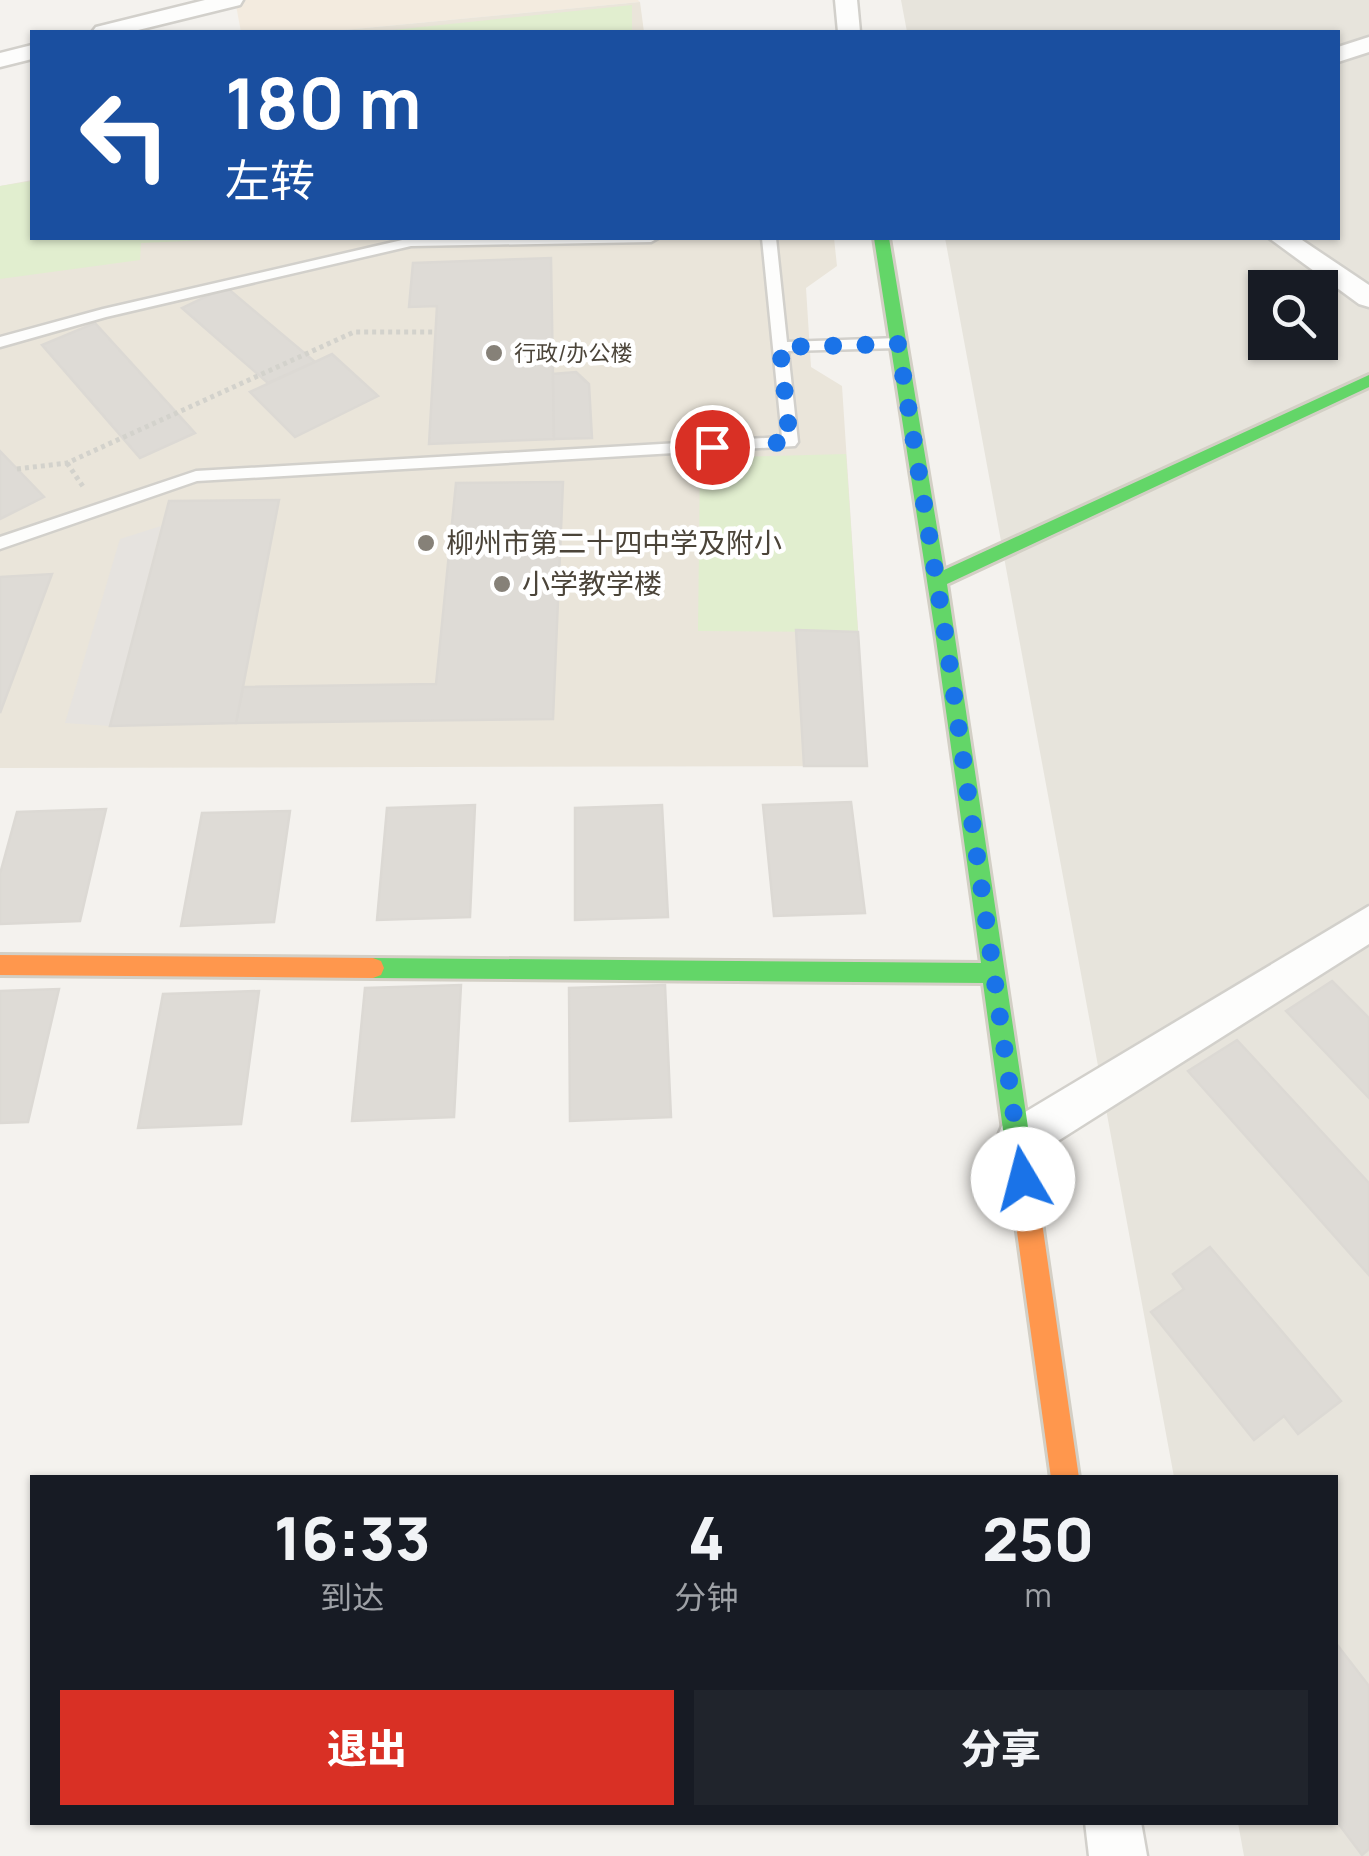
<!DOCTYPE html>
<html lang="zh">
<meta charset="utf-8">
<style>
body{margin:0;font-family:Manrope,"Noto Sans SC",sans-serif;background:#20242c;color:#f1f3f6;height:100vh;display:flex;flex-direction:column;font-size:38px;white-space:nowrap}
*{box-sizing:border-box;margin:0}
p{font-size:32px;color:#9ea1a6}
.icon{flex:none;width:55px;height:55px;fill:none;stroke:currentColor;stroke-width:2;stroke-linecap:round;stroke-linejoin:round}
.map{position:relative;flex:1;overflow:hidden}
.panel{position:absolute;left:30px;top:1475px;width:1308px;height:350px;display:flex;flex-direction:column;background:#171b24;border-radius:0px;box-shadow:0 2px 8px #0004}
.panel>*{flex:none}
.guide{position:absolute;left:30px;top:30px;width:1310px;height:210px;border-radius:0px;box-shadow:0 2px 8px #0004;background:#1a4fa0;color:#fff;overflow:hidden}
.buttons{position:absolute;left:1248px;top:270px;display:grid;gap:20px}
.buttons a{display:grid;place-items:center;width:90px;height:90px;border-radius:0px;background:#171b24;box-shadow:0 2px 8px #0004;font-size:50px}
.pin{position:absolute;display:grid;place-items:center;width:85px;height:85px;color:#fff;margin:-42px;border:5px solid #fff;border-radius:50%;box-shadow:0 2px 10px #0007}
.me{position:absolute;width:110px;margin:-55px;rotate:352deg;stroke-linejoin:round;filter:drop-shadow(0 0 8px #0008)}
.turn{display:flex;align-items:center;gap:35px;height:210px;padding:0 30px;font-size:45px}
.turn .icon{width:130px;height:130px;stroke-width:2.5}
.turn b{display:block;font-size:70px;line-height:85px}
.eta{display:flex;justify-content:space-evenly;align-items:center;height:170px;text-align:center}
.eta b{font-size:60px;font-weight:800;line-height:70px}
.action{display:flex;gap:20px;margin-top:auto;padding:20px 30px}
.action a{flex:1;height:115px;border-radius:0px;background:#d93025;color:#fff;font-size:40px;font-weight:800;line-height:115px;text-align:center}
.action a+a{background:#20242c;color:#f1f3f6}
.map>svg:first-child{display:block}
.residential{fill:#e7e4dc;fill-rule:evenodd}
.commercial{fill:#f3ebdf}
.education{fill:#eae5da}
.green{fill:#e1eecf}
.parking{fill:#e6e3df}
.building{fill:#dedbd6;stroke:#dcd9d4;stroke-width:2.5}
.lines{fill:none;stroke-linecap:round;stroke-linejoin:round}
.lane-casing{stroke:#d2d0cb;stroke-width:5}
.street-casing{stroke:#d2d0cb;stroke-width:5}
.fast-casing{stroke:#d3cfc5;stroke-width:6}
.slow-casing{stroke:#d3cfc5;stroke-width:6}
.path{stroke:#d3d2cc;stroke-width:5;stroke-dasharray:4 4;stroke-linecap:butt}
.lane{fill:#fdfdfc;fill-rule:evenodd}
.street{fill:#fdfdfc;fill-rule:evenodd}
.fast{fill:#63d668;fill-rule:evenodd}
.slow{fill:#ff974d;fill-rule:evenodd}
.route{stroke:#1a73e8;stroke-width:18;stroke-dasharray:0 32.4}
.poi-dot{fill:#868178;stroke:#fff;stroke-width:4}
.labels{text-anchor:middle;stroke-width:9;stroke-linejoin:round;paint-order:stroke}
.far-poi-label{font-size:22px;fill:#4b4439;stroke:#fff;text-anchor:start}
.poi-label{font-size:28px;fill:#4b4439;stroke:#fff;text-anchor:start}
</style>
<div class="map">
<svg width="1369" height="1856" viewBox="0 0 1369 1856">
<rect width="100%" height="100%" fill="#f4f2ee"/>
<!-- residential -->
<path class="residential" d="M901 0H1369V1856H1244L1238 1823 1335 1822V1478L1174 1477 945 238H1338V32H907ZM1265 288H1320V342H1265Z"/>
<!-- commercial -->
<path class="commercial" d="M235 0H638L640 2 323 32H241Z"/>
<!-- education -->
<g class="education">
<path d="M640 2 644 32H323Z"/>
<path d="M32 180V238H834L837 266 806 288 811 367 842 386 867 766 0 768V186Z"/>
</g>
<!-- green -->
<g class="green">
<path d="M632 5V32H374Z"/>
<path d="M32 181V238H251L141 243 140 260 0 279V186Z"/>
<path d="M846 454 858 632 698 631 700 458Z"/>
</g>
<!-- parking -->
<path class="parking" d="M161 526 110 726 65 723 120 539Z"/>
<!-- building -->
<g class="building">
<path d="M551 258 554 439 429 444 437 306 409 307 413 263Z"/>
<path d="M226 287 315 362 268 383 182 308Z"/>
<path d="M95 323 176 412 195 433 140 458 42 345Z"/>
<path d="M332 354 378 396 295 437 250 392Z"/>
<path d="M576 372 589 384 592 438 554 439 553 374Z"/>
<path d="M0 451 44 497 0 519Z"/>
<path d="M563 482 553 719 236 723 243 687 436 684 456 483Z"/>
<path d="M279 500 236 723 110 726 169 501Z"/>
<path d="M52 574 0 713V577Z"/>
<path d="M796 630 858 632 867 766H804Z"/>
<path d="M851 802 865 913 774 916 763 805Z"/>
<path d="M475 805 470 917 377 920 387 808Z"/>
<path d="M662 805 668 917 575 920V808Z"/>
<path d="M106 809 80 921 0 924V874L17 812Z"/>
<path d="M290 811 274 922 181 926 202 813Z"/>
<path d="M1332 981 1369 1018V1098L1286 1011Z"/>
<path d="M461 985 454 1117 352 1121 365 988Z"/>
<path d="M665 985 671 1117 570 1121 569 988Z"/>
<path d="M59 989 28 1122 0 1123V991Z"/>
<path d="M259 991 241 1124 138 1128 163 994Z"/>
<path d="M1237 1040 1369 1183V1275L1188 1071Z"/>
<path d="M1210 1247 1341 1401 1298 1434 1284 1416 1254 1440 1151 1312 1184 1289 1173 1274Z"/>
<path d="M1335 1642 1369 1686V1849L1362 1855 1335 1819Z"/>
</g>
<g class="lines">
<!-- lane casing -->
<g class="lane-casing">
<g id="lane">
<path d="M411 238H658L651 242 411 246 106 317 0 347V337L103 309Z"/>
<path d="M762 238H776L787 342 898 338 905 343 898 348 788 351 798 442 795 446 197 481 0 549V537L196 471 782 437Z"/>
</g>
</g>
<!-- street casing -->
<g class="street-casing">
<g id="street">
<path d="M205 0H243L240 5 130 32H92L96 27Z"/>
<path d="M835 0H857L860 32H838Z"/>
<path d="M1369 37V52L1338 62V47Z"/>
<path d="M32 45V59L0 67V53Z"/>
<path d="M1269 238H1299L1369 285V307L1359 304Z"/>
<path d="M1369 906V944L1034 1156 1018 1162 1002 1156 996 1141 1002 1126Z"/>
<path d="M1085 1822H1141L1147 1856H1089Z"/>
</g>
</g>
<!-- fast casing -->
<g class="fast-casing">
<path id="fast" d="M874 238H889L944 570 1369 375V387L947 584 1036 1181 1032 1190 1023 1193 1014 1190 1010 1181 983 983 373 978 365 975 362 968 365 961 373 958 981 963 936 639Z"/>
</g>
<!-- slow casing -->
<g class="slow-casing">
<g id="slow">
<path d="M0 955 373 958 381 961 384 968 381 975 373 978 0 975Z"/>
<path d="M1023 1169 1032 1172 1036 1181 1079 1478H1051L1010 1181 1014 1172Z"/>
</g>
</g>
<!-- path -->
<g class="path">
<path d="M67 463 84 488"/>
<path d="M17 469 67 463 354 332H435"/>
</g>
<!-- lane -->
<use href="#lane" class="lane"/>
<!-- street -->
<use href="#street" class="street"/>
<!-- fast -->
<use href="#fast" class="fast"/>
<!-- slow -->
<use href="#slow" class="slow"/>
</g>
<g class="lines">
<!-- route -->
<path class="route" d="M712 447 790 442 780 347 898 344 946 639 1023 1179"/>
</g>
<!-- markers -->
<g class="poi-dot">
<circle cx="494" cy="353" r="10"/>
<circle cx="426" cy="543" r="10"/>
<circle cx="502" cy="584" r="10"/>
</g>
<g class="labels">
<!-- far-poi labels -->
<g class="far-poi-label">
<text x="514" y="361">行政/办公楼</text>
</g>
<!-- poi labels -->
<g class="poi-label">
<text x="446" y="553">柳州市第二十四中学及附小</text>
<text x="522" y="594">小学教学楼</text>
</g>
</g>
</svg>
<div class="buttons">
<a><svg class="icon" aria-label="search" viewBox="0 0 24 24"><circle cx="10" cy="10" r="6"/><path d="M15 15l6 6"/></svg></a>
</div>
<div class="pin" style="left:712px;top:447px;background:#d93025"><svg class="icon" aria-label="arrive" viewBox="0 0 24 24"><path d="M6 21V4h12l-3 4 3 4H6"/></svg></div>
<svg class="me" style="left:1023px;top:1179px" viewBox="-20 -20 40 40"><circle r="19" fill="#fff"/><path d="M0-13L10 11 0 6-10 11z" fill="#1a73e8"/></svg>
<div class="guide">
<div class="turn"><svg class="icon" aria-label="left" viewBox="0 0 24 24"><path d="M17 20v-9H6M10 6l-5 5 5 5"/></svg><div><b>180 m</b>左转</div></div>
</div>
<section class="panel">
<div class="eta">
<div><b>16:33</b><p>到达</p></div>
<div><b>4</b><p>分钟</p></div>
<div><b>250</b><p>m</p></div>
</div>
<div class="action"><a>退出</a><a>分享</a></div>
</section>
</div>
